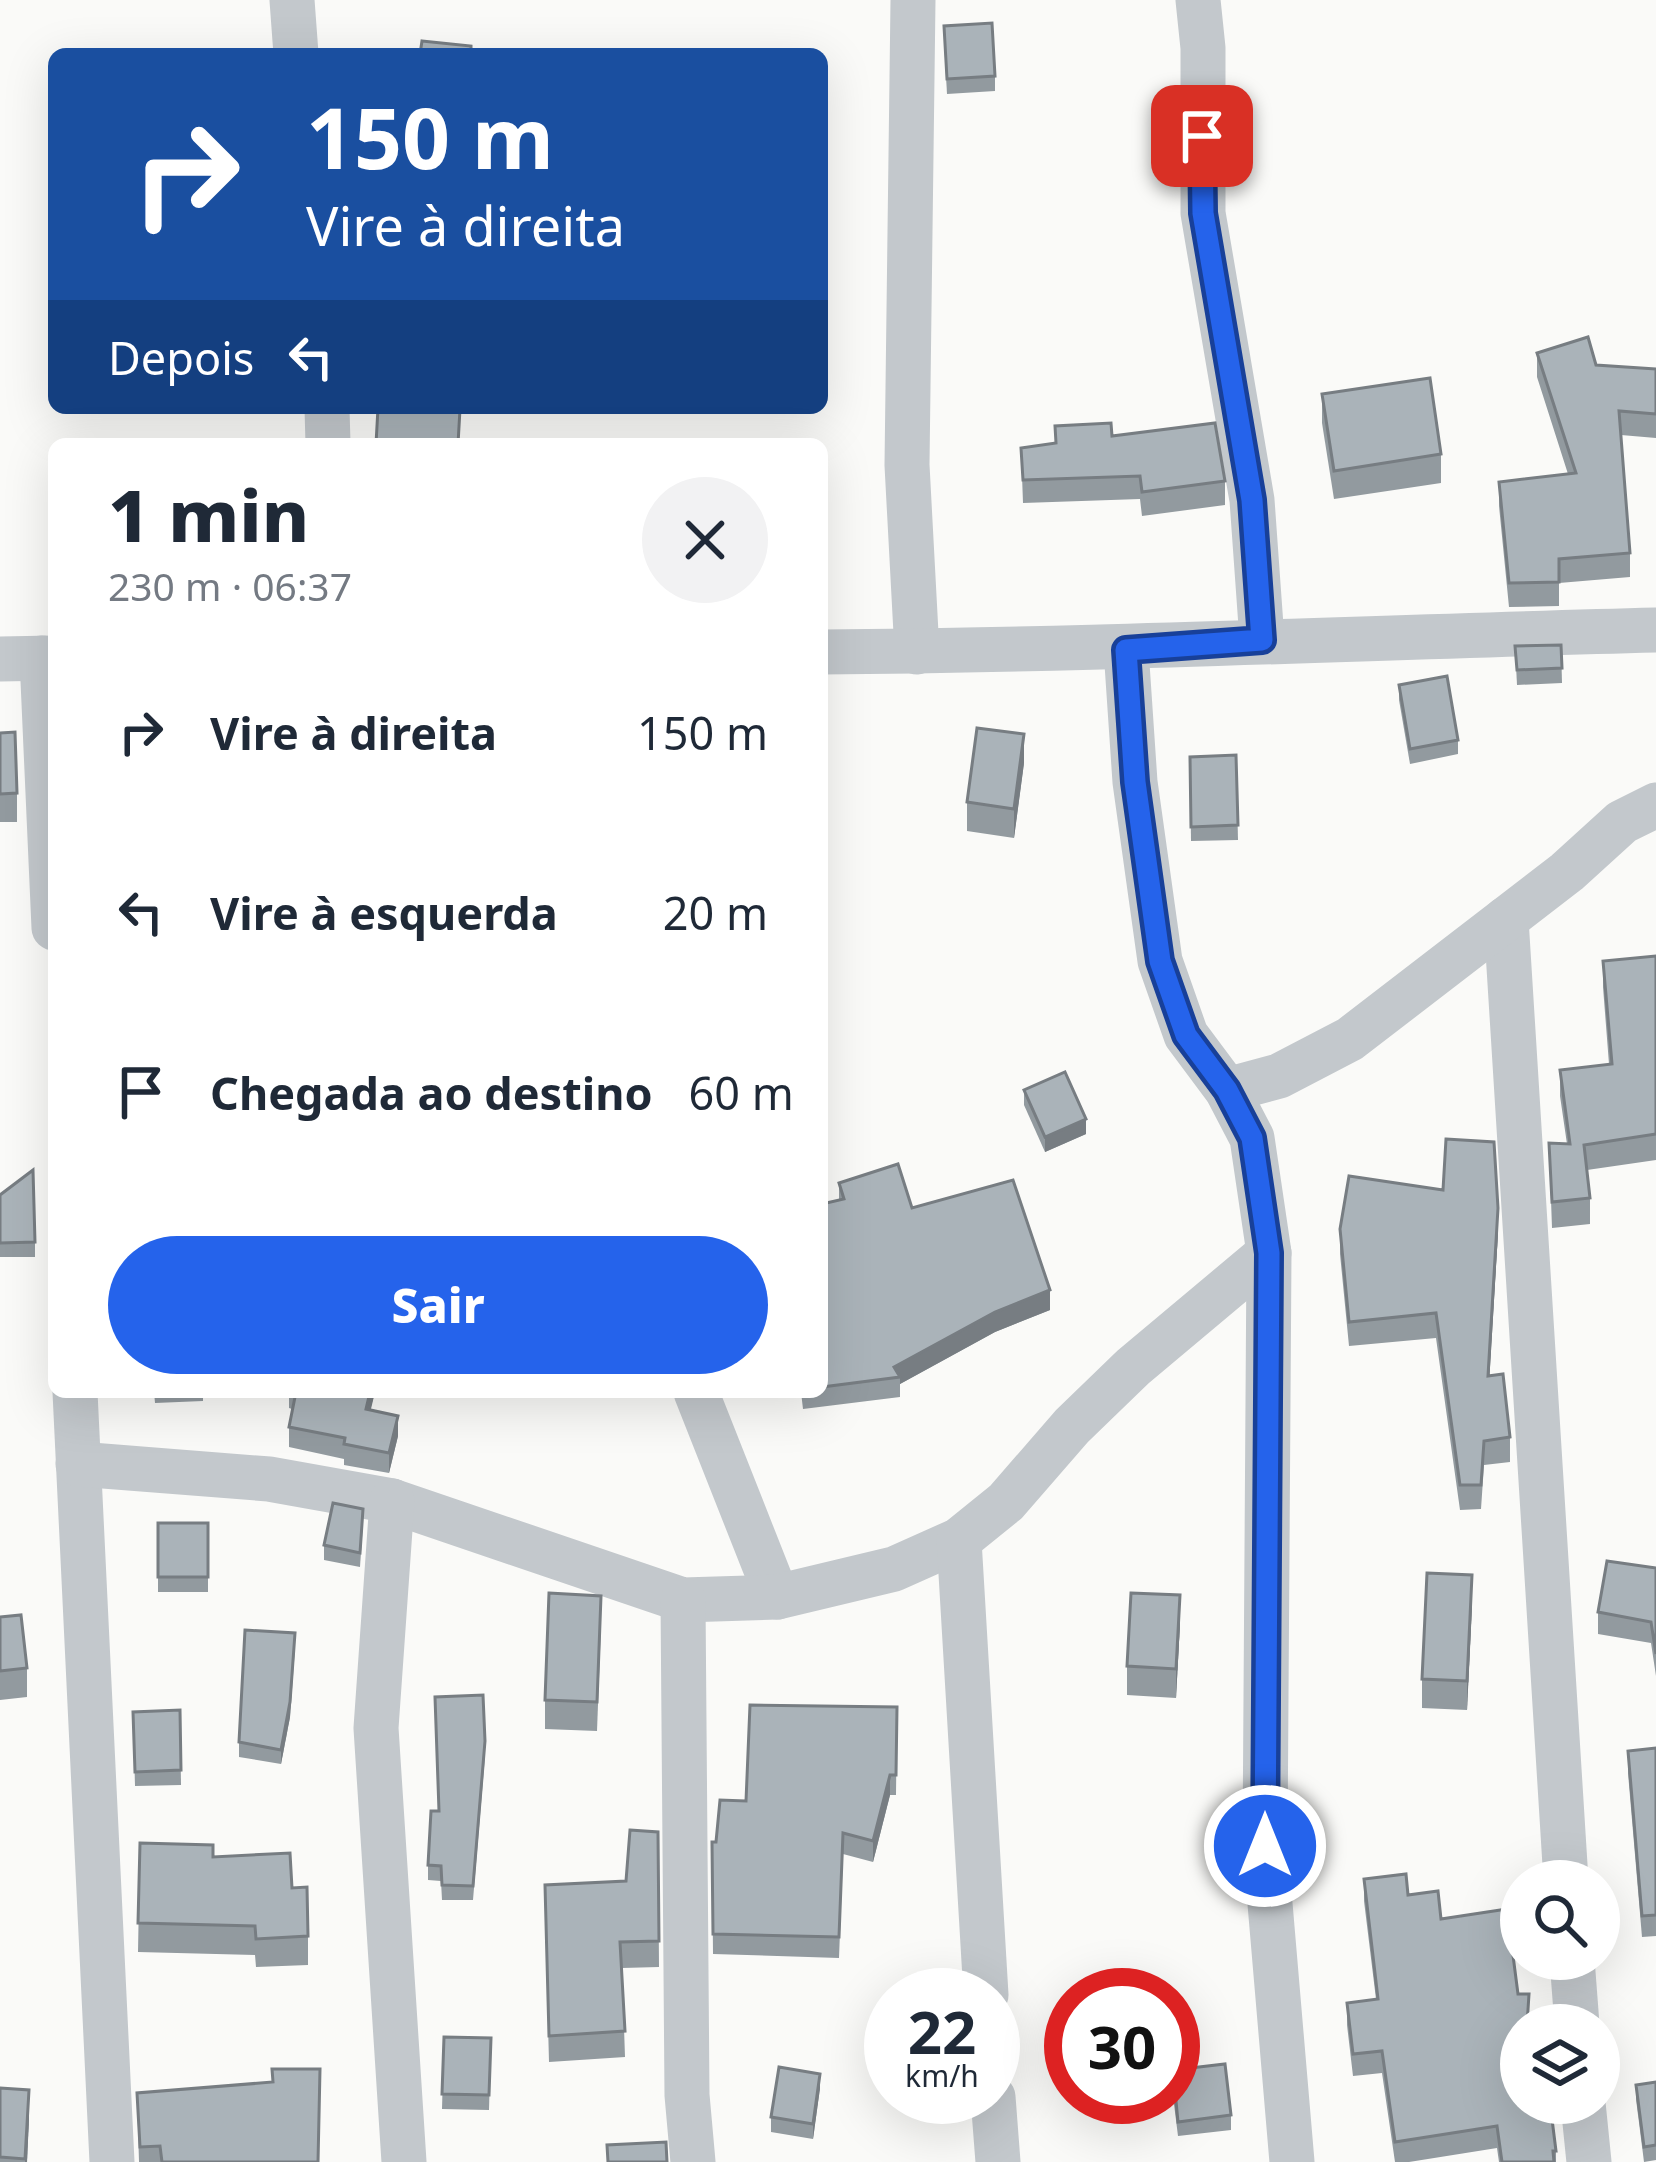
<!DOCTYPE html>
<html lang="pt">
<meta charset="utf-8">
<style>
body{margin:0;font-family:"Noto Sans",sans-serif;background:#f2f2f3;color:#1f2937;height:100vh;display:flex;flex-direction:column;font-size:45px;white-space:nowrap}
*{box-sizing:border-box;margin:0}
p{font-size:39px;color:#747a83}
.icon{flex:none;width:66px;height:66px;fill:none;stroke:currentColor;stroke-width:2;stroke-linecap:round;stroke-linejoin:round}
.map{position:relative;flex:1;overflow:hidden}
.details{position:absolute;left:48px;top:438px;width:780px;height:960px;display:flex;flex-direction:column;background:#fff;border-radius:18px;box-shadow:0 12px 48px #0002}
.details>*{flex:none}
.guide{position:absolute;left:48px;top:48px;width:780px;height:366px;border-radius:18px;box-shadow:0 12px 48px #0002;background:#1a4fa0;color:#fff;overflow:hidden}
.buttons{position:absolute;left:1500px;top:1860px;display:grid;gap:24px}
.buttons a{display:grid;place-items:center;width:120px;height:120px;border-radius:50%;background:#fff;box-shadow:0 12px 48px #0002;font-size:60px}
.speed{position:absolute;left:864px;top:1968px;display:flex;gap:24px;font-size:60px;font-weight:700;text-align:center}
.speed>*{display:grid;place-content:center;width:156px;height:156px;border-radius:50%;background:#fff;box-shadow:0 12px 48px #0002;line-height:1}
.speed small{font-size:30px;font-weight:400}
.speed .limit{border:18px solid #d22;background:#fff;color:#111}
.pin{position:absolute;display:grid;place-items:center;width:102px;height:102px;color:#fff;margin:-51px;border-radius:24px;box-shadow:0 6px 18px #0006}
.me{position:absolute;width:132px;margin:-66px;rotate:0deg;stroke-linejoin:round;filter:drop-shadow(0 0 9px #0008)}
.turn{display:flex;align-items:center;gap:42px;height:252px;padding:0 60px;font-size:54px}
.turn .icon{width:156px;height:156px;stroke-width:2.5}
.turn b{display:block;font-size:84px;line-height:102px}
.then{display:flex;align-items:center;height:114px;padding:0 60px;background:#0003;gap:24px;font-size:45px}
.round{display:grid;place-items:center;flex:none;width:126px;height:126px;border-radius:63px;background:#f2f2f3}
.head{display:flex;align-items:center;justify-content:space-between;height:204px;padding:0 60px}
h1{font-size:72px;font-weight:800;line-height:90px}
.cta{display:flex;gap:24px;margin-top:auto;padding:24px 60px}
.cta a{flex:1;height:138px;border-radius:72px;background:#2563eb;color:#fff;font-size:48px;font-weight:800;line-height:138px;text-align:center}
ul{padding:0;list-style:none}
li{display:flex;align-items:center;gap:36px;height:180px;padding:0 60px}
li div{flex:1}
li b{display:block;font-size:45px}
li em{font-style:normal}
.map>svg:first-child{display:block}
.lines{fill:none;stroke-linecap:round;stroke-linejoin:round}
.minor{stroke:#c3c8cc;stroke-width:45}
.wall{fill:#929a9f}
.shaded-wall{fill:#777d82}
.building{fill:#aab3b9;stroke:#777d82;stroke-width:3}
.route-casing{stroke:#184099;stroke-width:30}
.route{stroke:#2563eb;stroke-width:21}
</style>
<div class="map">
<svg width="1656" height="2162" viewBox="0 0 1656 2162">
<rect width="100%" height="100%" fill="#fafaf8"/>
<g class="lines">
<!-- minor -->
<g class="minor">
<path d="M292 0 296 54"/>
<path d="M913 0 907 465 917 652"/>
<path d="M1198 0 1203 48V213L1252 500 1262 640"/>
<path d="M327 408 328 444"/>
<path d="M1126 649 1135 782 1160 961 1186 1035 1227 1090 1252 1138 1269 1253 1265 1845 1292 2162"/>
<path d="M822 652C1100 650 1378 637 1656 630"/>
<path d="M42 658 54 928"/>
<path d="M0 659 54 658"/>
<path d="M1506 919 1566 1881"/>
<path d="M1227 1090 1279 1076 1350 1039 1567 872 1622 822 1656 805"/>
<path d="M75 1392 112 2162"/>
<path d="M696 1392 777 1597"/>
<path d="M78 1464 269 1479 392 1501 683 1600 777 1597 894 1569 959 1540 1006 1502 1072 1426 1133 1367 1269 1253"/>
<path d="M392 1501 376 1728 404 2162"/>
<path d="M959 1540 986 1995"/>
<path d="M683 1600 687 2095 693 2162"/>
<path d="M1572 1959 1577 2025"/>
<path d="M993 2097 998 2162"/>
<path d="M1583 2103 1589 2162"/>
</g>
</g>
<!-- wall -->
<g class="wall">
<path d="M944 40 995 76V91L947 94Z"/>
<path d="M1537 353 1596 365 1656 369V438L1621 435 1630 553V577L1559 583V606L1509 607 1499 506V482L1568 474 1537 377Z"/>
<path d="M1322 394 1441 454V483L1334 499 1322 423Z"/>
<path d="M1112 436 1225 481V505L1142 516 1140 499 1023 503 1021 448Z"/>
<path d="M1561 645 1562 683 1517 685 1515 646Z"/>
<path d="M1399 685 1458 740V754L1410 764 1399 700Z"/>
<path d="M0 733 17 793V822H0Z"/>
<path d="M1236 755 1238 840 1191 841 1190 757Z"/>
<path d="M1024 763 1014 838 967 831V802Z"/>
<path d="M1656 956V1160L1587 1170 1590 1198V1224L1552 1228 1549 1143 1567 1144 1560 1096V1070L1609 1064 1603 987V961Z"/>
<path d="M1024 1090 1086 1134 1045 1152 1024 1105Z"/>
<path d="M839 1183 912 1208 1050 1310 995 1332 900 1384V1397L803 1409 801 1392H822V1204L839 1200Z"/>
<path d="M0 1195 35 1242V1257H0Z"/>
<path d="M1340 1229 1498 1233 1489 1376 1510 1437V1462L1484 1465 1481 1509 1460 1510 1436 1338 1349 1346 1340 1254Z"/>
<path d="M154 1392H203V1401L155 1403Z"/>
<path d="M289 1392H375L370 1410 398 1436 389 1473 344 1465V1459L289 1447V1427L292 1409 289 1408Z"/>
<rect x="158" y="1523" width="50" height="69"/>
<path d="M363 1523 360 1567 324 1560V1545Z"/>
<path d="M1656 1568V1676L1651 1643 1598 1634V1612Z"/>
<path d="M1472 1604 1467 1710 1422 1708V1679Z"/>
<path d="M0 1617 27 1668V1697L0 1700Z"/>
<path d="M1180 1624 1176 1698 1127 1695V1666Z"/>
<path d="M601 1625 597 1731 545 1729V1700Z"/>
<path d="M295 1648 290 1717 281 1764 239 1757V1742Z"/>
<path d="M897 1707 896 1795H890L873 1862 843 1854 839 1958 713 1954 712 1842H716L746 1801Z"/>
<path d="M180 1710 181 1785 135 1786 133 1712Z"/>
<path d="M1656 1748V1936L1642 1937 1628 1773V1751Z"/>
<path d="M485 1756 473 1900H442L441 1881 428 1880V1865L438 1811Z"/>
<path d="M658 1832 659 1967 622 1968 625 2057 549 2062 545 1911 626 1881Z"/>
<path d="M140 1843 213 1857 292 1888 308 1936V1965L256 1967 255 1955 138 1952Z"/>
<path d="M1364 1879 1408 1895 1441 1919 1521 2103 1556 2151V2162H1499L1497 2148 1409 2162H1395L1382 2073 1353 2076 1347 2025V2003L1376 1999 1364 1901Z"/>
<path d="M444 2037 491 2038 489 2110 442 2109Z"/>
<path d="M1173 2070 1231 2115V2130L1178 2136 1173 2096Z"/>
<path d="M1656 2082V2160L1644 2162 1636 2099V2085Z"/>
<path d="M0 2088 29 2118 27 2162H0Z"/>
<path d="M820 2088 813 2139 771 2132V2117Z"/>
<path d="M137 2093 319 2162H139Z"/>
</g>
<!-- shaded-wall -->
<g class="shaded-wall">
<path d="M1024 734V763L1014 838V809Z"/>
<path d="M1086 1119V1134L1045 1152V1137Z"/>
<path d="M1498 1208V1233L1488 1401V1376Z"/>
<path d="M1050 1290V1310L995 1332 900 1384V1377L894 1367 995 1312Z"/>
<path d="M370 1392H375L366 1430V1409Z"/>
<path d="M398 1416V1436L389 1473V1453Z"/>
<path d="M1472 1575V1604L1467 1710V1681Z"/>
<path d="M1180 1595V1624L1176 1698V1669Z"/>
<path d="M295 1633 290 1717 281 1764V1750Z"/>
<path d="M890 1775V1795L873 1862V1841Z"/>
<path d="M820 2074V2088L813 2139V2124Z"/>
<path d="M29 2090V2118L27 2162H25Z"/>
</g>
<!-- building -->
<g class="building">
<path d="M992 23 995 76 947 79 944 26Z"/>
<path d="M422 41 471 46V54H420Z"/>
<path d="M1588 337 1596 365 1656 369V414L1619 411 1630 553 1559 559V582L1509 583 1499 482 1576 473 1537 353Z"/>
<path d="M1430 378 1441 454 1334 471 1322 394Z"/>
<path d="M378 408 460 409 458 444H376Z"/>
<path d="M1111 423 1112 436 1215 423 1225 481 1142 492 1140 476 1023 480 1021 448 1056 443 1055 426Z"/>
<path d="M1561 645 1562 668 1517 670 1515 646Z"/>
<path d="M1447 676 1458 740 1410 749 1399 685Z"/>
<path d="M977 728 1024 734 1014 809 967 802Z"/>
<path d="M15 732 17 793 0 794V733Z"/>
<path d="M1236 755 1238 825 1191 827 1190 757Z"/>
<path d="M1656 956V1134L1584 1145 1590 1198 1552 1202 1549 1143 1570 1144 1560 1070 1612 1064 1603 961Z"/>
<path d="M1065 1072 1086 1119 1045 1137 1024 1090Z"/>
<path d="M1446 1139 1494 1142 1498 1208 1488 1376 1503 1374 1510 1437 1484 1441 1481 1485H1460L1436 1313 1349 1322 1340 1229 1349 1176 1443 1190Z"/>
<path d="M898 1164 912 1208 1013 1180 1050 1290 995 1312 894 1367 900 1377 822 1387V1204L844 1199 839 1183Z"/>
<path d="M33 1170 35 1242 0 1243V1195Z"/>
<path d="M296 1392H370L366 1409 398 1416 389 1453 344 1444 345 1438 289 1427Z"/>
<path d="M333 1503 363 1509 360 1553 324 1545Z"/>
<rect x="158" y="1523" width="50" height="54"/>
<path d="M1607 1561 1656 1568V1654L1651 1622 1598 1612Z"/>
<path d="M1427 1573 1472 1575 1467 1681 1422 1679Z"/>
<path d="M549 1593 601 1596 597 1702 545 1700Z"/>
<path d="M1131 1593 1180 1595 1176 1669 1127 1666Z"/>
<path d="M21 1615 27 1668 0 1671V1617Z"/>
<path d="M245 1630 295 1633 290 1702 281 1750 239 1742Z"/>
<path d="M483 1695 485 1741 473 1886 442 1885 441 1866 428 1865 431 1811H439L435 1697Z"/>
<path d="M750 1705 897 1707 896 1775H890L873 1841 843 1833 839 1937 713 1934 712 1842H716L720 1800 746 1801Z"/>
<path d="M180 1710 181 1770 135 1772 133 1712Z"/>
<path d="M1656 1748V1915L1642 1916 1628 1751Z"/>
<path d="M630 1830 658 1832 659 1941 620 1942 625 2031 549 2036 545 1885 626 1881Z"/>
<path d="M140 1843 213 1845V1857L290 1853 292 1888 307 1887 308 1936 256 1939 255 1926 138 1923Z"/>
<path d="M1406 1874 1408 1895 1438 1891 1441 1919 1507 1909 1518 1994H1529L1527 2025H1521V2103H1550L1556 2151H1553L1554 2162H1502L1497 2126 1395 2142 1382 2051 1353 2054 1347 2003 1378 1999 1364 1879Z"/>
<path d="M444 2037 491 2038 489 2095 442 2094Z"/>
<path d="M1225 2064 1231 2115 1178 2122 1173 2070Z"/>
<path d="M779 2067 820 2074 813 2124 771 2117Z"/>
<path d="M272 2069H320L318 2162H162L160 2146 140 2147 137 2093 273 2082Z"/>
<path d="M1656 2082V2145L1644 2147 1636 2085Z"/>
<path d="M0 2088 29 2090 25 2159 0 2157Z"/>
<path d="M666 2142 667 2162H608L607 2145Z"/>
</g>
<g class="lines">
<!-- route casing -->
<g class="route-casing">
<path id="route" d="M1202 136 1203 213 1252 500 1262 640 1126 650 1135 782 1160 961 1186 1035 1227 1090 1252 1138 1269 1253 1265 1846"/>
</g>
<!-- route -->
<use href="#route" class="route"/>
</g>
</svg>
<div class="buttons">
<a><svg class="icon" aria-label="search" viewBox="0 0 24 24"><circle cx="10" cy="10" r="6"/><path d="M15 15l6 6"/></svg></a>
<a><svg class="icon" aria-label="layers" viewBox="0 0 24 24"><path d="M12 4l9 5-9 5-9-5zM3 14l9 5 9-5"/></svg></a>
</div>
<div class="speed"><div>22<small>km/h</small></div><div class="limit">30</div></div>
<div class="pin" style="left:1202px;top:136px;background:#d93025"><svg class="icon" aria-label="arrive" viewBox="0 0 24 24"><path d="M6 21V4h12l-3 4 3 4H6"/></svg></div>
<svg class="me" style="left:1265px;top:1846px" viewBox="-20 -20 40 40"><circle r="17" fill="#2563eb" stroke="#fff" stroke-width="3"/><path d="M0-11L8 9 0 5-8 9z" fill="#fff"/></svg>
<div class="guide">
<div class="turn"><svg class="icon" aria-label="right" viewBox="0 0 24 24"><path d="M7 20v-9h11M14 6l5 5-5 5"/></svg><div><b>150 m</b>Vire à direita</div></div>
<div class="then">Depois<svg class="icon" aria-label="left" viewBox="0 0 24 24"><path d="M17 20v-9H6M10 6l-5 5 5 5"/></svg></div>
</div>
<section class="details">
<div class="head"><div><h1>1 min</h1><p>230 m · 06:37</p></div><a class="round"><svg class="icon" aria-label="close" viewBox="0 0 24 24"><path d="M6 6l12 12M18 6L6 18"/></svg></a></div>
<ul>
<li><svg class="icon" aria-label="right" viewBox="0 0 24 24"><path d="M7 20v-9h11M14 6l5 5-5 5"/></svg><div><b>Vire à direita</b></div><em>150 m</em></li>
<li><svg class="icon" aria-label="left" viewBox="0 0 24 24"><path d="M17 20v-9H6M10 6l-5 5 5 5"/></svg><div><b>Vire à esquerda</b></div><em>20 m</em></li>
<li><svg class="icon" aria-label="arrive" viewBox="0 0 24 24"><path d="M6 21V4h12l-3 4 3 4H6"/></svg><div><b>Chegada ao destino</b></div><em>60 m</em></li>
</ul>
<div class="cta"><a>Sair</a></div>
</section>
</div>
